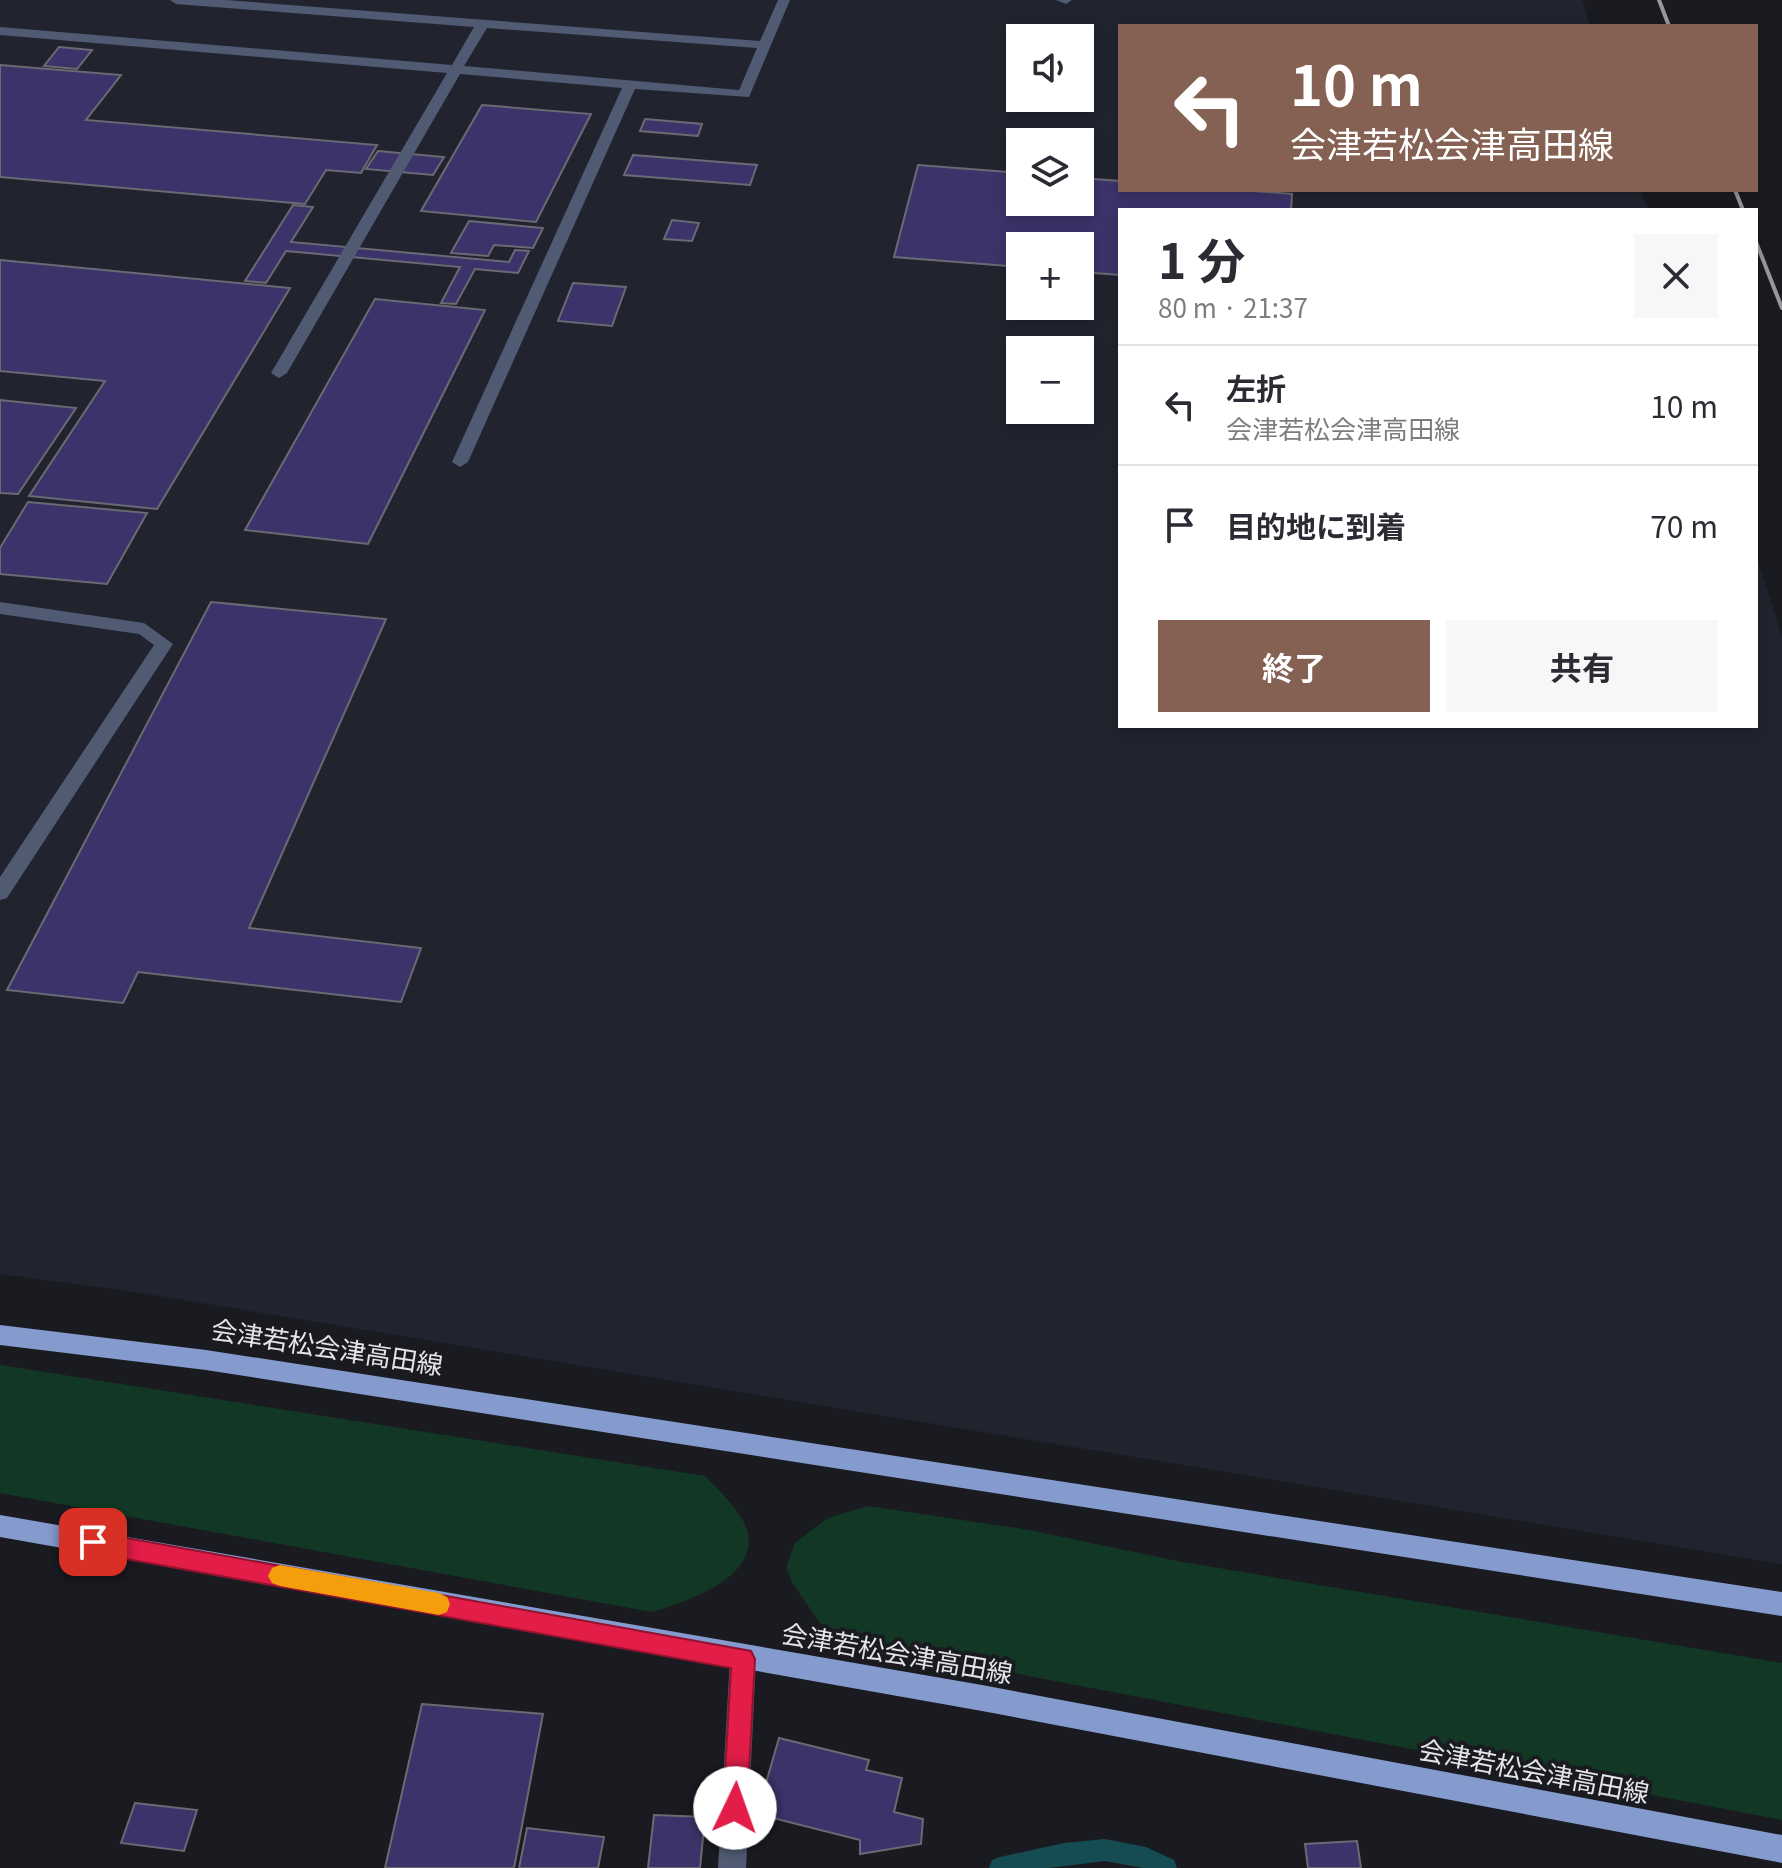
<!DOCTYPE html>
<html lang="ja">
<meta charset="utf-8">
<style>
body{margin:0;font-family:Georgia,"Noto Sans JP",serif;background:#f7f7f7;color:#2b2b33;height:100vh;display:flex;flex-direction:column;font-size:30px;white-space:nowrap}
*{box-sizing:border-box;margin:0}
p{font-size:26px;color:#7c7c81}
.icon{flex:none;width:44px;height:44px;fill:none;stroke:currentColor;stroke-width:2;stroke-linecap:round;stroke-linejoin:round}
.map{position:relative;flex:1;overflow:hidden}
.drawer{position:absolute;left:1118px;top:208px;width:640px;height:520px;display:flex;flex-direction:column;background:#fff;border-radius:0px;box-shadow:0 4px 12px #0003}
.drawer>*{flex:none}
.banner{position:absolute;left:1118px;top:24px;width:640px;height:168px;border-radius:0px;box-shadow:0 4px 12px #0003;background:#846153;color:#fff;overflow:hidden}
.fabs{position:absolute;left:1006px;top:24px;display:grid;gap:16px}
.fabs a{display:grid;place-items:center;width:88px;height:88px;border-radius:0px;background:#fff;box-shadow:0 4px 12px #0003;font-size:40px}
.pin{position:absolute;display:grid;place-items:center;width:68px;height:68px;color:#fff;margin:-34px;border-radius:16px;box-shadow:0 4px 12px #0006}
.me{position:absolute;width:88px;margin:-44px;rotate:3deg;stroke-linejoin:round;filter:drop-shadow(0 0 6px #0008)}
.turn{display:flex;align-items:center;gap:28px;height:168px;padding:0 40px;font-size:36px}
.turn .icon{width:104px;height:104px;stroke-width:2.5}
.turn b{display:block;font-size:56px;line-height:68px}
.round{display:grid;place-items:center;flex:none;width:84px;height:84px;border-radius:0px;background:#f7f7f7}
.overview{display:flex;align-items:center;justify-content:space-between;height:136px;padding:0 40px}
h1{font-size:48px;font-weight:700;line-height:60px}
.button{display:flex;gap:16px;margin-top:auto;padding:16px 40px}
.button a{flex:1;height:92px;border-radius:0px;background:#846153;color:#fff;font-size:32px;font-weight:700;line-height:92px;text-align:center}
.button a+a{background:#f7f7f7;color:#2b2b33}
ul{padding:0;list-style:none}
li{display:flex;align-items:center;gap:24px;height:120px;padding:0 40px;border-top:2px solid #e1e1e2}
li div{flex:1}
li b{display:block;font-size:30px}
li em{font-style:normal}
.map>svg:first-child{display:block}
.built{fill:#21232f;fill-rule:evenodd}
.green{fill:#123825}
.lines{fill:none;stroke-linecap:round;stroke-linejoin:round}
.stream{fill:#154c52;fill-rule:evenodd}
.building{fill:#3c336b;stroke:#6a6a72;stroke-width:2}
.minor{fill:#505b73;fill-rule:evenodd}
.major{fill:#859bce;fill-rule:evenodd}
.rail{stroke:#97989c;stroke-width:4}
.route{fill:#e11d48;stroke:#92132f;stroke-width:2}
.slow{fill:#f59e0b}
.labels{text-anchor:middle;stroke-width:8;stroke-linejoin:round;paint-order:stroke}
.near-street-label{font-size:26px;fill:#e4e5e9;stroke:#1a1b21}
</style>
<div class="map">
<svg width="1782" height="1868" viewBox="0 0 1782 1868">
<rect width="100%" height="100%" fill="#1a1b21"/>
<!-- built -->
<path class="built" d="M0 0H1582L1590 26H1120V190H1641L1648 210H1120V726H1756V554L1782 637V1564L135 1292 0 1274ZM1020 38H1080V98H1020ZM1020 142H1080V202H1020ZM1020 246H1080V306H1020ZM1020 350H1080V410H1020Z"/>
<!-- green -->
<g class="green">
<path d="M0 1365 705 1476C717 1489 733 1503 742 1519 773 1573 688 1602 652 1612L0 1493Z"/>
<path d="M868 1506 1029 1530 1177 1561 1782 1663V1820L993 1669 859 1649 831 1639 793 1584 786 1568 795 1543 828 1518Z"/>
</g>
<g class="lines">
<!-- stream -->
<path class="stream" d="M1105 1839 1146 1847 1174 1860 1177 1868H1143L1105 1861 1048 1868H989L992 1860 1000 1857 1064 1843Z"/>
</g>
<!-- building -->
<g class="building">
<path d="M59 47 92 50 77 69 44 66Z"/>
<path d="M0 65 121 75 86 120 377 145 361 173 326 170 305 204 0 177Z"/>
<path d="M482 105 591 114 536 222 421 211Z"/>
<path d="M645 119 702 124 698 136 640 131Z"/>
<path d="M378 151 444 157 433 175 366 169Z"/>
<path d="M633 155 757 165 750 185 624 175Z"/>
<path d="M918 165 1020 173V202H1080V178L1120 181V190H1239L1292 194 1291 210H1120V275L1080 272V246H1020V267L894 257Z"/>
<path d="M293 205 313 207 291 242 509 262 515 250 529 251 518 273 475 269 456 304 441 303 460 267 286 251 266 283 245 281Z"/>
<path d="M672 220 699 223 692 241 664 239Z"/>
<path d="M469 221 543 228 533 248 494 245 488 256 451 253Z"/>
<path d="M0 260 290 288 157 509 29 496 105 381 0 371Z"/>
<path d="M573 283 626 287 612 326 558 321Z"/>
<path d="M375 299 485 310 368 544 245 530Z"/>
<path d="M0 400 76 408 18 494 0 493Z"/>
<path d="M28 502 147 513 107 584 0 574V548Z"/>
<path d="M211 602 386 619 249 928 421 948 401 1002 138 972 123 1003 7 990Z"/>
<path d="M422 1704 543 1714 514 1868H385Z"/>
<path d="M779 1738 869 1760 866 1770 902 1778 894 1812 923 1819 921 1844 860 1854V1840L757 1814Z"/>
<path d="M135 1803 197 1810 184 1851 121 1843Z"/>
<path d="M654 1815 705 1817 700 1868H648Z"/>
<path d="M527 1828 604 1837 598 1868H519Z"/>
<path d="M1357 1841 1361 1868H1308L1305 1844Z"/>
</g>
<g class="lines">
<!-- minor -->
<g class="minor">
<path d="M170 0H226L760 41 778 0H790L749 97 635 89 468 462 460 467 452 462 622 88 460 74 287 373 279 378 271 373 447 73 0 35V27L452 65 474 27 176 4ZM487 28 757 48 739 90 464 66Z"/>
<path d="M1056 0H1072L1066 4Z"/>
<path d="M0 602 144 623 173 644 7 898 0 900V877L154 645 139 634 0 614Z"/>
<path d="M743 1647 752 1650 756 1659 746 1868H718L730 1659 734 1650Z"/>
</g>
<!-- major -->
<g class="major">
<path d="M0 1325 206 1350 1782 1592V1616L206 1370 0 1345Z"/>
<path d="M0 1515 982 1685 1782 1835V1863L982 1711 0 1537Z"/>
</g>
<!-- rail -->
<g class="rail">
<path d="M1659 0 1669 26"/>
<path d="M1735 190 1743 210"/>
<path d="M1756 242 1782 308"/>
</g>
</g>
<!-- route -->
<path class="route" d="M93 1532 751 1651 755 1659 747 1808 744 1816 735 1820 726 1816 723 1808 731 1668 93 1553 85 1550 82 1542 85 1535Z"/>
<!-- slow -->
<path class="slow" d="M280 1565 439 1593 447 1597 450 1604 447 1612 439 1615 280 1586 272 1583 268 1576 272 1568Z"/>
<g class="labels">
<!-- near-street labels -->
<g class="near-street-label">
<text transform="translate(327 1348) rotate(9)" y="9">会津若松会津高田線</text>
<text transform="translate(897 1654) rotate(10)" y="9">会津若松会津高田線</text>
<text transform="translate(1534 1772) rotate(11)" y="9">会津若松会津高田線</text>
</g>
</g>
</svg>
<div class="fabs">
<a><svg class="icon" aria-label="sound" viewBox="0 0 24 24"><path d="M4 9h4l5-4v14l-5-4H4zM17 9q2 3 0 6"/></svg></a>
<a><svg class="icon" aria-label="layers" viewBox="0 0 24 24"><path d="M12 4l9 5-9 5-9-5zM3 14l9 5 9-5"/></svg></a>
<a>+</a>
<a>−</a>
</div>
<div class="pin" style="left:93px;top:1542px;background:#d93025"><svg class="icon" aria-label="arrive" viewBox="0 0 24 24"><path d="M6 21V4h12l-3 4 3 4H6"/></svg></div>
<svg class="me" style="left:735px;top:1808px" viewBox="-20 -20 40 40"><circle r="19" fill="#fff"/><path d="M0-13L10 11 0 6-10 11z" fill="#e11d48"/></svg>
<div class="banner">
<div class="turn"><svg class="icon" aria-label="left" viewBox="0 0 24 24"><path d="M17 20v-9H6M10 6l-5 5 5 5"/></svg><div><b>10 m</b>会津若松会津高田線</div></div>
</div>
<section class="drawer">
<div class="overview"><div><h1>1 分</h1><p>80 m · 21:37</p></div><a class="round"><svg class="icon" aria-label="close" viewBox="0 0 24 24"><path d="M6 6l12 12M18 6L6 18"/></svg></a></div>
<ul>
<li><svg class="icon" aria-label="left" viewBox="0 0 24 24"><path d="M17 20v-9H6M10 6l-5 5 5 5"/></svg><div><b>左折</b><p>会津若松会津高田線</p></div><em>10 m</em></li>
<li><svg class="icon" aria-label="arrive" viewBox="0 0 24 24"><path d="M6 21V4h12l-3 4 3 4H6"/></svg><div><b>目的地に到着</b></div><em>70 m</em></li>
</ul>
<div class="button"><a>終了</a><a>共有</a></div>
</section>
</div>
